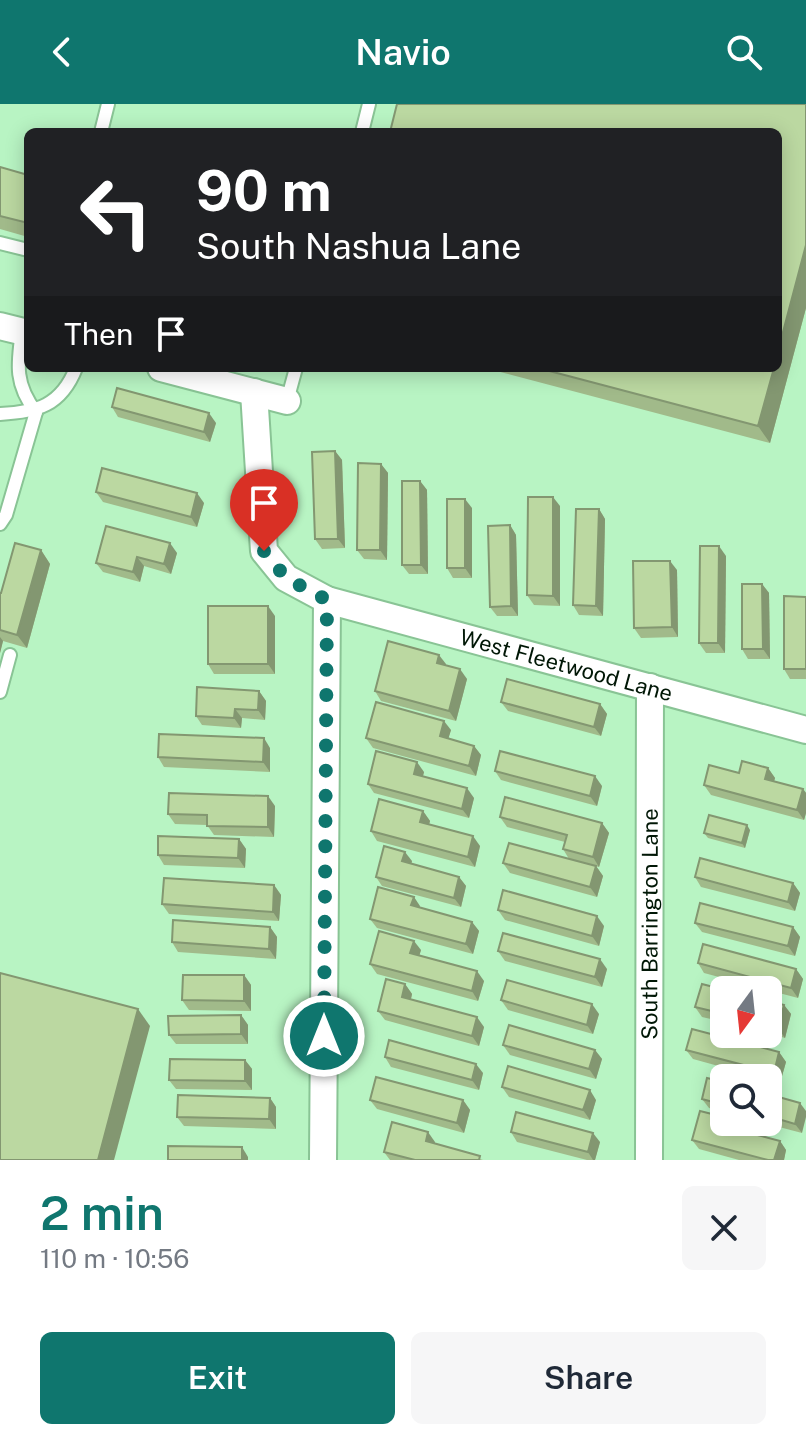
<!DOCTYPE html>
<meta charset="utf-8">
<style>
body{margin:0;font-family:"Public Sans",sans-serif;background:#f6f6f7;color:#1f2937;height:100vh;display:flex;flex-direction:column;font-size:30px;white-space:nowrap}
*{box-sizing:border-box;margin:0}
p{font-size:26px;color:#747a83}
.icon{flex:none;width:44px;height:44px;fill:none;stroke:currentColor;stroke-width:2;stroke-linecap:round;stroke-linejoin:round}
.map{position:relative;height:1056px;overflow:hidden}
.sheet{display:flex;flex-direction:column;background:#fff;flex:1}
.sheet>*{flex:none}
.guide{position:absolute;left:24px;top:24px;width:758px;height:244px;border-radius:12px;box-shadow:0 4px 20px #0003;background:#202124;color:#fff;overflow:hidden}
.needle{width:52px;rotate:195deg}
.tools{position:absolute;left:710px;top:872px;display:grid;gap:16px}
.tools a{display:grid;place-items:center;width:72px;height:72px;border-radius:12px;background:#fff;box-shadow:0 4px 20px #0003;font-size:40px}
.pin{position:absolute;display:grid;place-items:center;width:68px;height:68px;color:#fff;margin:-82px -34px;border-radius:50% 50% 50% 0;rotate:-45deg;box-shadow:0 0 8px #0007}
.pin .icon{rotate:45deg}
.me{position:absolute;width:88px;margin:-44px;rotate:0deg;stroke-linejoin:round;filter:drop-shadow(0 0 6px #0008)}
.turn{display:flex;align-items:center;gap:28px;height:168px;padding:0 40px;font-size:36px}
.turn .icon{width:104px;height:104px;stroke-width:2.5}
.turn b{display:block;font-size:56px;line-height:68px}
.then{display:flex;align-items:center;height:76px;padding:0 40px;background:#0003;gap:16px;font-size:30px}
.round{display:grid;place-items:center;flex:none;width:84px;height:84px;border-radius:12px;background:#f6f6f7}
.summary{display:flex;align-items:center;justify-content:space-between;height:136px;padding:0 40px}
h1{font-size:48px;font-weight:600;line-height:60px;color:#0f766e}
.primary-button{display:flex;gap:16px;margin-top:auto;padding:16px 40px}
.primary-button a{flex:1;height:92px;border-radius:12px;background:#0f766e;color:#fff;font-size:32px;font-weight:600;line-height:92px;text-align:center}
.primary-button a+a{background:#f6f6f7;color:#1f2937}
header{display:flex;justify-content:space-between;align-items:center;height:104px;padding:0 40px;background:#0f766e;color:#fff;font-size:36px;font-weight:600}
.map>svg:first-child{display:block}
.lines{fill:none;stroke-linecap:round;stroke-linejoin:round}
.service-casing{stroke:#89c495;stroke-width:16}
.minor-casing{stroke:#89c495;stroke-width:30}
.service{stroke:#fff;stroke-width:12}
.minor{stroke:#fff;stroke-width:26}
.wall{fill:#a1ba8a}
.shaded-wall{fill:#839771}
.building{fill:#bbd8a1;stroke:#839771;stroke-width:2}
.route{stroke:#0f766e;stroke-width:14;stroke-dasharray:0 25.2}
.labels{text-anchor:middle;stroke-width:8;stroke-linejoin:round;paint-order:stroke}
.street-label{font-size:22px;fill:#011706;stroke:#b8f4c3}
</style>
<header><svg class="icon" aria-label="back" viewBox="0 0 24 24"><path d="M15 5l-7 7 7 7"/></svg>Navio<svg class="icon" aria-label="search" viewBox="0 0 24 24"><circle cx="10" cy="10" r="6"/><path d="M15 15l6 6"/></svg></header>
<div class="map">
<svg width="806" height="1056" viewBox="0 0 806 1056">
<rect width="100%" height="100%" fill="#b8f4c3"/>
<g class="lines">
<!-- service casing -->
<g class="service-casing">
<g id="service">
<path d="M101 28 108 0"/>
<path d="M362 28 369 0"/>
<path d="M0 139 28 146"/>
<path d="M22 228C17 261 15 281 36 308"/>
<path d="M287 297 296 264"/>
<path d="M0 310C37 308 61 302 76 264"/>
<path d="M0 420 6 411 36 308"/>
<path d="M0 588 10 551"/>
</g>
</g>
<!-- minor casing -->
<g class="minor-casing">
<g id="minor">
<path d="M0 222 28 229"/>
<path d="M161 264 287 297"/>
<path d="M254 288 264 447 286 474 327 496 323 1056"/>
<path id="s1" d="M327 496 806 626"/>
<path id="s2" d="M649 1056 650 583"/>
</g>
</g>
<!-- service -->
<use href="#service" class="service"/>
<!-- minor -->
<use href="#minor" class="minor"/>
</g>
<!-- wall -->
<g class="wall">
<path d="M806 0V204L770 339 485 264H778Z"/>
<path d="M0 63 28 71V133L0 125Z"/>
<path d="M112 303 216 319 210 338 118 313Z"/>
<path d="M335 347 342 356 345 444 322 445 315 435Z"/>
<path d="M381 360 388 369 387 456 364 455 357 446Z"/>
<path d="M420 377 427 386 428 470H409L402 461Z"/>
<path d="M96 388 204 399 197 423 103 398Z"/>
<path d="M560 402V502L534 501 527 491Z"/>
<path d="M472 404V474H453L447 464Z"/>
<path d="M599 405 605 415 603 512 579 511 573 501Z"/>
<path d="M510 421 516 431 518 512H497L490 503Z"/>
<path d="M106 422 177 449 171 470 144 462 140 478 103 468 96 459Z"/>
<path d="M41 446 50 460 27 544 3 537 0 549V489H1Z"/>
<path d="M726 452 725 549H706L699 539Z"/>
<path d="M677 466 678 533 641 534 634 524Z"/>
<path d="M762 480 769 489 770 555H748L742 545Z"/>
<path d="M806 493V575H790L784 565Z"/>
<path d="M275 512V570H214L208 560Z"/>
<path d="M446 560V562L467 575 456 617 381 597 375 587Z"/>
<path d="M259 587 266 597 265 616 242 614 241 624 202 621 196 612Z"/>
<path d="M501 598 600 600 607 610 601 632 508 607Z"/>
<path d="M451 626 448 635 474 642 481 651 476 672 373 644 366 634Z"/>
<path d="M270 644V668L164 663 158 653Z"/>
<path d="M768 664 775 674 774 677 803 685 806 689V709L804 716 711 691 704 681 739 669Z"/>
<path d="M495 667 602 682 597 702 501 676Z"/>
<path d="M424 668 423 672 474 694 469 714 374 689 368 680Z"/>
<path d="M275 702 274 733 214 731 207 721 175 720 168 710Z"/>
<path d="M423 707 430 717 429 720 480 742 475 763 377 737 371 727Z"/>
<path d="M500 713 602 719 609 729 599 763 569 755 563 745 565 738 507 723Z"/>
<path d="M750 726 745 744 708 734 704 729Z"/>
<path d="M239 735 246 745 245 764 164 761 158 751Z"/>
<path d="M412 757 411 760 459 773 466 782 461 803 382 782 376 773Z"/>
<path d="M503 759 596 762 603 772 597 793 510 769Z"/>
<path d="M695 773 793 779 800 789 795 807 701 783Z"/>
<path d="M274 781 281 791 279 817 169 810 162 800Z"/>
<path d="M414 793 420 804 472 818 479 827 473 850 377 824 370 815Z"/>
<path d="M498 806 604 822 599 842 505 816Z"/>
<path d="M695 819 793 823 800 833 795 852 702 828Z"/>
<path d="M270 823 277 833 276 855 178 848 172 838Z"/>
<path d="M421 846 419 852 484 877 478 897 377 870 370 860Z"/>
<path d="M498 847 607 865 602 883 505 857Z"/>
<path d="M698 859 796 865 803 875 798 894 704 869Z"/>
<path d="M244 871 251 881V907L189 906 182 896Z"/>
<path d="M405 880 412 890 411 895 484 923 479 942 385 916 378 907Z"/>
<path d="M724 886V918L702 913 695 903Z"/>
<path d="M501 896 599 910 593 930 508 906Z"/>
<path d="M768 897 784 901 791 910 785 934 768 929Z"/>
<path d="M241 911 248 921V940H176L169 931Z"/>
<path d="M503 941 595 946 602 955 596 975 510 951Z"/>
<path d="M686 946 779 948 786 958 780 979 768 976V974H762L693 955Z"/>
<path d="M385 953 483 969 479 986 391 963Z"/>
<path d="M245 956 252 965V986L176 985 169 976Z"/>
<path d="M724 978V1008L709 1004 702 995Z"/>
<path d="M502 983 596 996 590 1016 509 993Z"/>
<path d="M768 990 800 999 802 1029 760 1018H768Z"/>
<path d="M270 994 276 1003V1025L184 1022 177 1013Z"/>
<path d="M370 996H463L470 1006 464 1029 377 1005Z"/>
<path d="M511 1028 600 1038 595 1056H587L517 1038Z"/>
<path d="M755 1029 780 1037 786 1046 784 1056H739L699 1045 692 1036Z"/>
<path d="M435 1038V1040L483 1056H390L384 1048Z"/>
</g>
<!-- shaded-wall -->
<g class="shaded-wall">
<path d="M806 141V204L770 339 758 322 774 264H778V247Z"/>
<path d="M209 309 216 319 210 338 204 328Z"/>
<path d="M335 347 342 356 345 444 338 435Z"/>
<path d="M381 360 388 369 387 456 380 446Z"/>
<path d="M420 377 427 386 428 470 421 461Z"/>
<path d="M197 389 204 399 197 423 191 413Z"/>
<path d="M553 393 560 402V502L553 492Z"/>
<path d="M465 395 472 404V474L465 464Z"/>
<path d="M599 405 605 415 603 512 596 502Z"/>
<path d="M510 421 516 431 518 512 511 502Z"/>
<path d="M170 439 177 449 171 470 164 460Z"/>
<path d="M719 442 726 452 725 549 718 539Z"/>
<path d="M41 446 50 460 27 544 17 531Z"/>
<path d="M137 453 144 462 140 478 133 468Z"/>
<path d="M670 457 677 466 678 533 672 523Z"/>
<path d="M762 480 769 489 770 555 763 545Z"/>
<path d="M268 502 275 512V570L268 560Z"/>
<path d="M0 533 3 537 0 549Z"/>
<path d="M439 551 446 560 444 569 437 559Z"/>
<path d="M460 565 467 575 456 617 449 607Z"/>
<path d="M259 587 266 597 265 616 258 606Z"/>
<path d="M600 600 607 610 601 632 594 623Z"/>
<path d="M235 605 242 614 241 624 234 614Z"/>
<path d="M444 617 451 626 446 642 440 632Z"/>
<path d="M264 634 270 644V668L263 658Z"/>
<path d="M474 642 481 651 476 672 469 662Z"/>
<path d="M417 658 424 668 421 679 414 670Z"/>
<path d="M768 664 775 674 772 685 765 675Z"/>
<path d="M595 672 602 682 597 702 590 692Z"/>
<path d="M467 684 474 694 469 714 462 705Z"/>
<path d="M803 685 806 689V709L804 716 797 706Z"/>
<path d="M268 692 275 702 274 733 268 723Z"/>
<path d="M423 707 430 717 427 728 420 718Z"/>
<path d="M602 719 609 729 599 763 593 753Z"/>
<path d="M747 721 750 726 745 744 742 739Z"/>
<path d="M473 732 480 742 475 763 468 753Z"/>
<path d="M239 735 246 745 245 764 238 754Z"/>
<path d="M405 748 412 757 409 767 402 757Z"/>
<path d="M596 762 603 772 597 793 590 783Z"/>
<path d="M459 773 466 782 461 803 454 794Z"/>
<path d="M793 779 800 789 795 807 788 798Z"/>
<path d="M274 781 281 791 279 817 273 808Z"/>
<path d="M414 793 420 802 418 811 411 801Z"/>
<path d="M597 812 604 822 599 842 592 832Z"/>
<path d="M472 818 479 827 473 850 466 840Z"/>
<path d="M270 823 277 833 276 855 269 845Z"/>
<path d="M793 823 800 833 795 852 788 842Z"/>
<path d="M414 837 421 846 417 859 410 849Z"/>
<path d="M600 855 607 865 602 883 595 873Z"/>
<path d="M796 865 803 875 798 894 791 884Z"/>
<path d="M477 867 484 877 478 897 472 887Z"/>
<path d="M244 871 251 881V907L244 897Z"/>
<path d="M405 880 412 890 409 903 402 893Z"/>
<path d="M592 900 599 910 593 930 587 921Z"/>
<path d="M784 901 791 910 785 934 778 924Z"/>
<path d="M138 905 150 922 114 1056H98Z"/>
<path d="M241 911 248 921V940L241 930Z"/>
<path d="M477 913 484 923 479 942 472 932Z"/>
<path d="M595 946 602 955 596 975 589 965Z"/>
<path d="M779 948 786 958 780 979 774 969Z"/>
<path d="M245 956 252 965V986L245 977Z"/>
<path d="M476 960 483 969 479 986 472 976Z"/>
<path d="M590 986 596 996 590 1016 583 1006Z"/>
<path d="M270 994 276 1003V1025L269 1015Z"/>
<path d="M463 996 470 1006 464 1029 457 1019Z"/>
<path d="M800 999 806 1007V1013L802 1029 795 1020Z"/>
<path d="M748 1019 755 1029 752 1037 746 1028Z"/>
<path d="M428 1028 435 1038 433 1047 426 1037Z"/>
<path d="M593 1029 600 1038 595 1056H593L588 1048Z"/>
<path d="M780 1037 786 1046 784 1056H774Z"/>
<path d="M242 1043 248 1053V1056H242Z"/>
</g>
<!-- building -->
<g class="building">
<path d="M397 0H806V141L778 247V28H390Z"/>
<path d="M0 63 28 71V119L0 112Z"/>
<path d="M538 264H774L758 322Z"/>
<path d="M117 284 209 309 204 328 112 303Z"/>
<path d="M335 347 338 435H315L312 348Z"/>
<path d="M358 359 381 360 380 446H357Z"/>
<path d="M102 364 197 389 191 413 96 388Z"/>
<path d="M402 377H420L421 461H402Z"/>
<path d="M528 393H553V492L527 491Z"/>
<rect x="447" y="395" width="18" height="69"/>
<path d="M576 405H599L596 502 573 501Z"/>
<path d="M510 421 511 502 490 503 488 422Z"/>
<path d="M106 422 170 439 164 460 137 453 133 468 96 459Z"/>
<path d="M15 439 41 446 17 531 0 526V489H1Z"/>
<path d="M700 442H719L718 539H699Z"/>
<path d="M633 457H670L672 523 634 524Z"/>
<path d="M742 480H762L763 545H742Z"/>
<path d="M784 492 806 493V565H784Z"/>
<rect x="208" y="502" width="60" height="58"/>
<path d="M388 537 439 551 437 559 460 565 449 607 375 587Z"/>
<path d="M507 575 600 600 594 623 501 598Z"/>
<path d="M197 583 259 587 258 606 235 605 234 614 196 612Z"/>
<path d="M376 598 444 617 440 632 474 642 469 662 366 634Z"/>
<path d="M159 630 264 634 263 658 158 653Z"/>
<path d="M376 647 417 658 414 670 467 684 462 705 368 680Z"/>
<path d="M500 647 595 672 590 692 495 667Z"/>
<path d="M742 657 768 664 765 675 803 685 797 706 704 681 709 661 739 669Z"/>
<path d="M169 689 268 692V723L207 722V711L168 710Z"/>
<path d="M505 693 602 719 593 753 563 745 567 731 500 713Z"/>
<path d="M379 695 423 707 420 718 473 732 468 753 371 727Z"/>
<path d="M709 711 747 721 742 739 704 729Z"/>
<path d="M158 732 239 735 238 754 158 751Z"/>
<path d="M509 739 596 762 590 783 503 759Z"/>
<path d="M384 742 405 748 402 757 459 773 454 794 376 773Z"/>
<path d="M700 754 793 779 788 798 695 773Z"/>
<path d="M164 774 274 781 273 808 162 800Z"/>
<path d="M378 783 414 793 411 801 472 818 466 840 370 815Z"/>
<path d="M503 786 597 812 592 832 498 806Z"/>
<path d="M700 799 793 823 788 842 695 819Z"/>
<path d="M173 816 270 823 269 845 172 838Z"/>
<path d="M379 827 414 837 410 849 477 867 472 887 370 860Z"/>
<path d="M503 829 600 855 595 873 498 847Z"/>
<path d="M703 840 796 865 791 884 698 859Z"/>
<path d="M0 869 138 905 98 1056H0Z"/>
<path d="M183 871H244V897L182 896Z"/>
<path d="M386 875 405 880 402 893 477 913 472 932 378 907Z"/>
<path d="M507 876 592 900 587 921 501 896Z"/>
<path d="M702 880 725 886H724V910L695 903Z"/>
<path d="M768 897 784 901 778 924 768 921Z"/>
<path d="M241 911V930L169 931 168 912Z"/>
<path d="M509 921 595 946 589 965 503 941Z"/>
<path d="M692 925 779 948 774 969 686 946Z"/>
<path d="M389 936 476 960 472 976 385 953Z"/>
<path d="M170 955 245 956V977L169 976Z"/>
<path d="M508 962 590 986 583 1006 502 983Z"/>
<path d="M376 973 463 996 457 1019 370 996Z"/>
<path d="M707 974 724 978V1001L702 995Z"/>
<path d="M768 990 800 999 795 1020 768 1012Z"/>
<path d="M178 991 270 994 269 1015 177 1013Z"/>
<path d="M700 1007 724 1013V1018H743L748 1019 746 1028 780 1037 774 1056H768L692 1036Z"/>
<path d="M516 1008 593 1029 588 1048 511 1028Z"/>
<path d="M392 1018 428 1028 426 1037 480 1052 479 1056H415L384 1048Z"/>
<path d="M168 1042 242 1043V1056H168Z"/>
</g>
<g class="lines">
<!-- route -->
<path class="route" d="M264 447 286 474 327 496 324 932"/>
</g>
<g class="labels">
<!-- street labels -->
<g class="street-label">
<text dy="8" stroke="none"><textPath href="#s1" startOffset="248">West Fleetwood Lane</textPath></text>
<text dy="8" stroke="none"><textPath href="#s2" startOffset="236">South Barrington Lane</textPath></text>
</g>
</g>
</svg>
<div class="tools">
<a><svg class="needle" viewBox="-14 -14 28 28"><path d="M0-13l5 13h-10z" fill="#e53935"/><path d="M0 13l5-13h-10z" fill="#747a83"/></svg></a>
<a><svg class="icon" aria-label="search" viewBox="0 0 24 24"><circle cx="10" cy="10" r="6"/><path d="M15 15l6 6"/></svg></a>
</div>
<div class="pin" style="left:264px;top:447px;background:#d93025"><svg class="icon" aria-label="arrive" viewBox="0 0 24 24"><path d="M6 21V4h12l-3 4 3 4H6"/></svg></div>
<svg class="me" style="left:324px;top:932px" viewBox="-20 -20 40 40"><circle r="17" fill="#0f766e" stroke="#fff" stroke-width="3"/><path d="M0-11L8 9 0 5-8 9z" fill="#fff"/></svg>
<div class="guide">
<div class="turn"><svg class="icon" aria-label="left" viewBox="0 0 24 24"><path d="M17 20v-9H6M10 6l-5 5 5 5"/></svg><div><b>90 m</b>South Nashua Lane</div></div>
<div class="then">Then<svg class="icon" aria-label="arrive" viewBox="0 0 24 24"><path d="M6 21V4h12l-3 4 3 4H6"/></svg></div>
</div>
</div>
<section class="sheet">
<div class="summary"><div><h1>2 min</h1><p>110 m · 10:56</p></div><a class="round"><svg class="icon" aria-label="close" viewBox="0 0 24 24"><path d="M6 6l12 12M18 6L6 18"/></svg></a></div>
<div class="primary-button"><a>Exit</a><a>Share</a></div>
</section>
